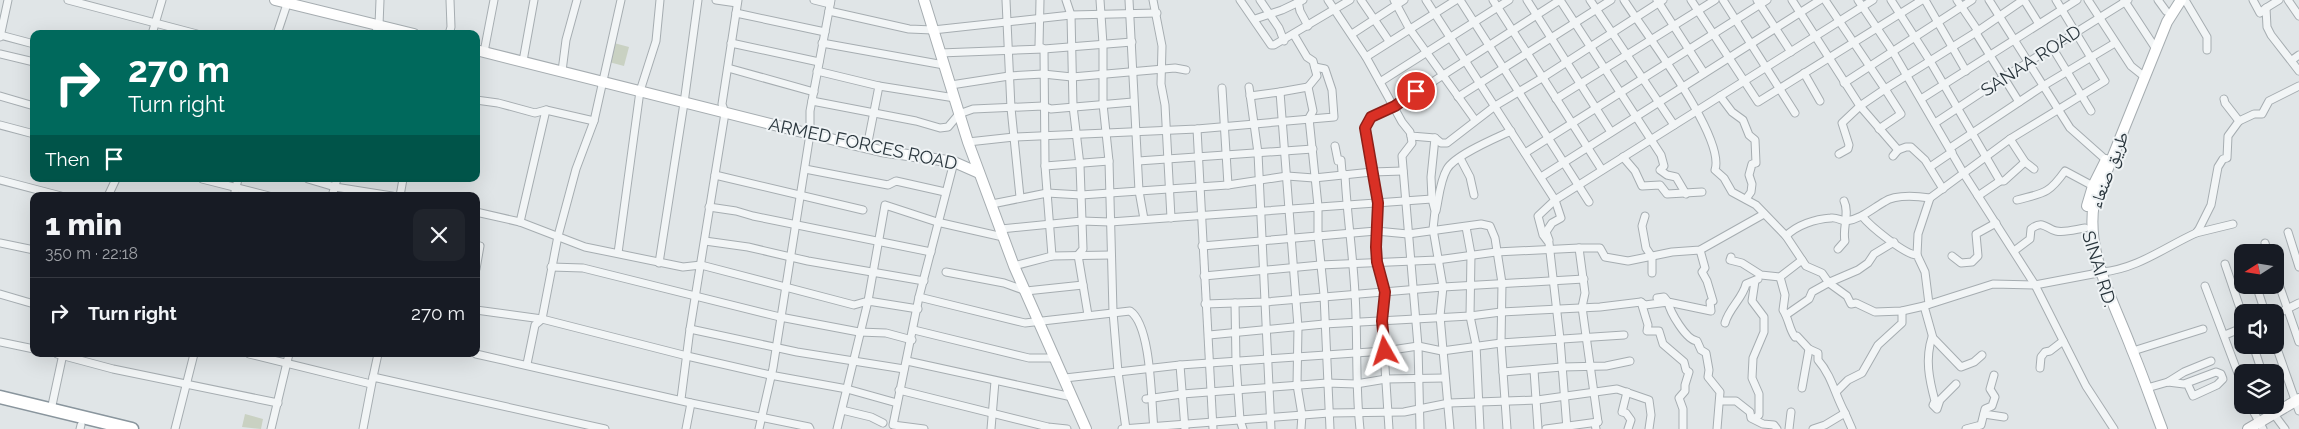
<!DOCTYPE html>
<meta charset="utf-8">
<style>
body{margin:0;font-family:Raleway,"Noto Naskh Arabic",sans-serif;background:#20242c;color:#f1f3f6;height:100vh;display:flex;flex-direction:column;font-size:19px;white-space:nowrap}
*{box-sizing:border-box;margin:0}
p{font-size:16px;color:#9ea1a6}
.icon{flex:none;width:28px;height:28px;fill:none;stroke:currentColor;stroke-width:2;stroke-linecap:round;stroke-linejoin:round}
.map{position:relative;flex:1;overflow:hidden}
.drawer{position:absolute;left:30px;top:192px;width:450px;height:165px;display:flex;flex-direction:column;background:#171b24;border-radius:10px;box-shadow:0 5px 20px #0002}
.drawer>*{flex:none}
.hud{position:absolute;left:30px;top:30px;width:450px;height:152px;border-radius:10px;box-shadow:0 5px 20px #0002;background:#00695c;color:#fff;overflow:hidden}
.needle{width:32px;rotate:258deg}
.buttons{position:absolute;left:2234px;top:244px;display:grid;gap:10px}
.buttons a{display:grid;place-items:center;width:50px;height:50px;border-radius:10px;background:#171b24;box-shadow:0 5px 20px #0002;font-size:25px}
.pin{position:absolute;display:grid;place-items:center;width:42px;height:42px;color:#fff;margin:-21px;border:2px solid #fff;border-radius:50%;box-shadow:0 1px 5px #0007}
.me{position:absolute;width:55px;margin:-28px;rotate:354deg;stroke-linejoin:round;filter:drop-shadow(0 0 4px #0008)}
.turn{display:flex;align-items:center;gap:18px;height:105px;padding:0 15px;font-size:22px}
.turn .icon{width:65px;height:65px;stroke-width:2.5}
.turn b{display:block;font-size:35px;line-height:42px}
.then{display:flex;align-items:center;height:48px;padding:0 15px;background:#0003;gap:10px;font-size:19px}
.round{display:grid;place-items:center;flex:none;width:52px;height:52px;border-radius:10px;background:#20242c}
.headline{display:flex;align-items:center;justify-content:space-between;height:85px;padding:0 15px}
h1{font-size:30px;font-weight:800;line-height:38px}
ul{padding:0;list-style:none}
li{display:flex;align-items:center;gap:15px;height:70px;padding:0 15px;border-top:1px solid #363941}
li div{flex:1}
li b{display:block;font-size:19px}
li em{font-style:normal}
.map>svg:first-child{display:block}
.green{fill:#c9d1c2}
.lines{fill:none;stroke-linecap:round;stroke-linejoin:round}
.street-casing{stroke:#a6adb1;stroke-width:9}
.secondary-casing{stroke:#a6adb1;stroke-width:12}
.highway-casing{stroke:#89959d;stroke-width:15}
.street{stroke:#f2f5f6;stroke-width:7}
.secondary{stroke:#fff;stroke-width:10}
.highway{stroke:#fff;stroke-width:12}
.route-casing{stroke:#8d1f18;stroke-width:12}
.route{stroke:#d93025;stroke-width:9}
.labels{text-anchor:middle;stroke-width:4;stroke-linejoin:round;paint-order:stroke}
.street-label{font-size:18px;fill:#2a363d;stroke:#eff3f5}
</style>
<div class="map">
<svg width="2299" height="429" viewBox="0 0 2299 429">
<rect width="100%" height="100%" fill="#e0e5e7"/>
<!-- green -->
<g class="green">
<path d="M614 43 629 47 624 66 609 62Z"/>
<path d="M245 414 263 419 261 429 242 427Z"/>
</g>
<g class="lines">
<!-- street casing -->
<g class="street-casing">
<g id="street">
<path d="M68 0 197 34"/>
<path d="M716 0 737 3"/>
<path d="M814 0 830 4"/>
<path d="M1006 0 1011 108 1020 197"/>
<path d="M1040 0 1039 46 1044 49 1045 166 1052 256"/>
<path d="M1066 0 1071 15 1073 106 1080 165 1083 249 1078 255 1088 315"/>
<path d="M1100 0 1103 44V104L1109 161 1113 312 1118 372 1126 429"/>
<path d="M1129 0 1139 191 1144 219"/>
<path d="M1153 0 1162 46 1161 84 1165 105 1171 218"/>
<path d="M1240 0 1271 45H1274L1350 0"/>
<path d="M1260 0 1279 28 1284 41"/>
<path d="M1328 0 1366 57 1402 122 1410 132 1411 136 1435 138 1431 177 1432 199 1435 211 1433 229 1443 287 1440 316 1450 429"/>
<path d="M1361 0 1389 41"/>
<path d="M1394 0 1409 28 1475 120"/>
<path d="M1426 0 1555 200 1561 218 1552 223 1546 232 1549 240"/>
<path d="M1460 0 1589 202"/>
<path d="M1493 0 1602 170"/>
<path d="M1527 0 1611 132"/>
<path d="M1560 0 1661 155 1664 166 1660 170 1667 175 1676 177 1686 194"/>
<path d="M1590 0 1674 125"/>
<path d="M1624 0C1644 32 1726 137 1715 170L1724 178 1732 192 1756 205 1786 236 1806 266 1822 273 1829 283 1847 296 1851 304 1856 303 1875 312 1902 311 1924 306 1993 284 2035 285 2098 273"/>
<path d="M1657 0 1704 73"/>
<path d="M1691 0 1758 102 1922 0"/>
<path d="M1723 0 1795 113"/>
<path d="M1757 0 1791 52"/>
<path d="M1792 0 1860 106 1898 150"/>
<path d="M1825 0 1885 89 1860 106 1842 123 1849 145 1848 149 1839 154"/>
<path d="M1858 0 1893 52 1964 174 2035 285 2086 386 2114 429"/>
<path d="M1891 0 1930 61 2000 181"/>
<path d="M1925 0 1966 71"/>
<path d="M1957 0 1978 31"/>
<path d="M1989 0 2070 128 2106 160"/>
<path d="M2024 0 2039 24"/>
<path d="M2088 0 2131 66 2141 74"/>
<path d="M2124 0 2156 49"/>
<path d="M2158 0 2166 11"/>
<path d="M2185 0 2207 37V50"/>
<path d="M2253 0 2260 13 2266 8 2267 27 2271 35 2299 71"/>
<path d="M2288 0 2299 16"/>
<path d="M1298 1 1300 11 1308 26"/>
<path d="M2266 8 2279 0"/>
<path d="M829 11 909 29 933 30 1071 15 1157 13"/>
<path d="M736 13 825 32"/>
<path d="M1255 19 1282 10 1303 0"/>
<path d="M1976 33 2019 102"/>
<path d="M152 34 162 0"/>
<path d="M277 34 288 1"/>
<path d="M375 34 379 25 380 0"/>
<path d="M449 34 451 27 450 0"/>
<path d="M1352 34 1404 0"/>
<path d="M0 35 34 44"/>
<path d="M1294 35 1307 57 1313 61 1317 76 1308 87 1313 111 1309 118 1318 206V235L1324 295 1330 429"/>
<path d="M0 37 8 0"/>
<path d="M731 43 819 62"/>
<path d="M822 43 944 65"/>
<path d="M2052 47 2091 111"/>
<path d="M484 52 494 0"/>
<path d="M940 53 1044 49 1132 42"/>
<path d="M0 54 34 62"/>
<path d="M1366 57 1456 0"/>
<path d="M2292 60 2299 55"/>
<path d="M523 61 534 0"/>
<path d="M728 68 814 92"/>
<path d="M562 71 566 40 577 0"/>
<path d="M817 71 879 86 955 98"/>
<path d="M1804 73 1820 101"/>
<path d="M1380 82 1509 0"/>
<path d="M1844 83 1972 0"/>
<path d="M951 85 1009 76 1043 74 1072 77 1175 68 1186 70"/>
<path d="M1249 87 1258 153 1271 429"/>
<path d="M1222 88 1228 185"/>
<path d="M1280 92 1308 87"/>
<path d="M0 96 34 106"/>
<path d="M1250 96 1280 92 1298 327 1297 385 1302 415 1301 429"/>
<path d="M1720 96 1732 112 1743 120 1749 135 1755 140 1756 163 1752 164 1749 175 1752 184 1751 192 1746 199"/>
<path d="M1458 97 1611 0"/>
<path d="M1556 99 1715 0"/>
<path d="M1921 99 2077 0"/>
<path d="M476 100 498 103 535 113 546 110 594 121"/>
<path d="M812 101 916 121 940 128 948 127 959 114 973 109 1043 106 1051 109 1133 102"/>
<path d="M2239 121 2254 114H2262L2269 101 2299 86"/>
<path d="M1935 123 2003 78 2128 0"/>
<path d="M0 125 34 134"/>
<path d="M1197 129 1213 429"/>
<path d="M1879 129 1901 114 1885 89 1978 31 2023 0"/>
<path d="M1411 136 1412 143 1402 156 1418 346 1420 429"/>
<path d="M1435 138 1441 143H1447L1495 106 1542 78 1663 0"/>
<path d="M2010 139 2025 162 2034 169"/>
<path d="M968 142 1014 137 1197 129 1334 117 1332 90 1325 69 1315 67"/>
<path d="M1335 146 1338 161 1341 160 1342 172 1345 175C1347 215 1353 254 1355 294 1358 339 1355 384 1360 429"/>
<path d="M867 147 879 86"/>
<path d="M1950 148 2043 86 2115 43"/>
<path d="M1525 153 1767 0"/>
<path d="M1893 156 1898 150 1906 147H1911L1925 160 1943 189"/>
<path d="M1623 157 1635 171 1642 186 1660 185 1667 194 1702 192"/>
<path d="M1460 158 1470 177 1474 195"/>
<path d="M1138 161 1313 149"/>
<path d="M1045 166 1109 161"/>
<path d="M1930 167 1952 152"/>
<path d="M805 169 888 185 896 181 945 192"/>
<path d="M715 175 863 210"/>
<path d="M1541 177 1820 0"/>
<path d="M202 179 269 196"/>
<path d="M308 179 335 187 392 196"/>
<path d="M0 180 61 196"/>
<path d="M108 196 116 179"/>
<path d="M234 196 238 179"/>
<path d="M332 196 337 179"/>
<path d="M400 196 403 179"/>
<path d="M1978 196 2000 181H2004L2025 162"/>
<path d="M2017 200C2043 193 2048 195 2065 171L2093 186"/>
<path d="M992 204 1047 193 1081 195 1139 191 1228 185 1287 176 1314 178 1372 172 1403 171"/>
<path d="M709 207 736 211 753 216 931 252"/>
<path d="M1436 211C1439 197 1440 181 1447 169 1455 155 1496 138 1511 131"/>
<path d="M476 212 520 222 585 247 683 267 701 265 854 305 868 301 885 205 937 222 1003 237"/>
<path d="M1645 216 1642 226 1646 248 1652 257V273"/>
<path d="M1862 216C1870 226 1905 255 1917 255L1925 272 1929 304"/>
<path d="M520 222 546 110"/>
<path d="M1466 227 1471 254 1470 316 1476 345 1480 429"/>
<path d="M1001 229 1082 221 1110 222 1432 199"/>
<path d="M2288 232 2299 267"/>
<path d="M2196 233 2233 224"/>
<path d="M1786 236C1797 225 1815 219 1831 218 1836 217 1842 221 1846 221 1861 219 1872 209 1884 202 1896 194 1916 196 1930 198"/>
<path d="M705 241 748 247 808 261 924 281"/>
<path d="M0 243 34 250"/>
<path d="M2265 243 2268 252"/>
<path d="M476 245 480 246 476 269"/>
<path d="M1202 246 1376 231 1408 234 1481 224 1490 226 1495 238 1502 283 1501 343 1507 429"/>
<path d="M1579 248H1600L1605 257 1628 261 1672 252 1700 250 1764 214"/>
<path d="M1838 249 1845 241C1842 229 1850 213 1844 201"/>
<path d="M2243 249 2244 252"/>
<path d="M2014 251 2030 239 2031 229C2043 219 2046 229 2056 231 2065 233 2077 229 2085 228"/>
<path d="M618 253 640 91 656 41 660 0"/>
<path d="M1917 255 1918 234 1930 198 2010 139 2105 81 2056 0"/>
<path d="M1952 256 1961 263 1972 262 1978 256 1976 234 1996 223"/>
<path d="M1731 257 1730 260 1742 263 1761 275 1780 277 1802 260"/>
<path d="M659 263 684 103 698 0"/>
<path d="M2225 264 2242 314"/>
<path d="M1014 266 1052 256 1111 255"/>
<path d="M551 267 583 268 780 317 859 332 886 333 912 340"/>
<path d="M946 272 1004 283 1026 291 1083 285"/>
<path d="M2102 272C2137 269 2165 247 2196 233L2199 229 2211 205 2218 167 2223 159 2227 158 2228 136 2239 121 2225 103 2224 99"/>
<path d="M2275 273 2299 342"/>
<path d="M1204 276 1320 265 1437 260 1496 252 1579 248 1585 293 1582 307 1598 422 1595 424 1596 429"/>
<path d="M1780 277 1785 295 1783 310C1789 319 1789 329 1795 337L1797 336 1809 349 1818 353V360C1832 376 1835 395 1845 413"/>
<path d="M1755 281 1752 301 1764 317V332L1753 358 1752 378 1759 394V415L1755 418"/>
<path d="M2256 285 2265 312"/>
<path d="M2205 286 2242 384"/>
<path d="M0 294 34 304"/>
<path d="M919 297 1025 323 1130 311C1152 326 1151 403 1154 429"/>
<path d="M1657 298 1664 297 1668 302 1711 311 1710 302 1713 301 1707 281 1702 272 1705 268 1700 250"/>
<path d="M1641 302 1648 325 1647 331H1659L1663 344 1684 362 1686 370 1689 372 1685 385V391L1679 398 1683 409V429"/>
<path d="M1235 303 1236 362 1240 420 1243 429"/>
<path d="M1205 304 1265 302 1443 287 1584 279"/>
<path d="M1924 306 1933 338 1961 367 1974 362 1982 355"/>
<path d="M476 310 542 319 687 356 770 375 847 389 897 403"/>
<path d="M1786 315 1809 299 1812 292 1830 282 1858 270 1868 263 1874 254 1894 242"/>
<path d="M2275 315 2299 303"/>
<path d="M1725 323C1729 308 1743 298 1746 284L1758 279"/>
<path d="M690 329 797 352 904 369"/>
<path d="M914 330 1029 358H1056"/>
<path d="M1209 335 1324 324 1470 316 1501 312 1600 307 1641 302 1645 305 1668 302C1670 312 1686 340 1697 341L1701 350 1706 353 1709 370 1708 377 1720 392 1717 429"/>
<path d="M2225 335 2242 328"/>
<path d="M1932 337C1925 359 1929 379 1935 401L1933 405 1937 409 1940 400 1956 384"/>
<path d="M0 342 34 349"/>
<path d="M2275 343 2299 411"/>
<path d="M2253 345 2262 372"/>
<path d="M2133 351 2203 329"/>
<path d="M57 354 113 369 278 403"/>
<path d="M249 354 371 384"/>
<path d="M476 354 691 403 809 427 810 429"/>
<path d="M907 361 1072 397"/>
<path d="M527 364 535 325 542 319 558 236 576 169 594 121 621 0"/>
<path d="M1180 365 1185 429"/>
<path d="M2040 368 2041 357 2045 352 2050 351 2063 341"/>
<path d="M1534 370 1538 429"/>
<path d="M1503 372 1562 367 1606 366 1630 361"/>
<path d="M373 377 378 354"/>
<path d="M1065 378 1180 365 1385 351 1418 346 1442 351 1501 343 1624 335"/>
<path d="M2168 382 2184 372 2211 361"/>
<path d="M1802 388 1809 349"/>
<path d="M2147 388 2168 382 2184 384 2216 372 2221 374 2223 379 2217 385 2193 396 2187 383"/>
<path d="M899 390 1048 427 1067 429"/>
<path d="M1837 391 1848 380 1862 373 1878 345 1902 323V311"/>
<path d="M1627 392 1622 412 1626 413 1631 420 1628 429"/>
<path d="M681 399 690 329 725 113 722 104 738 0"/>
<path d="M1146 399 1182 394 1327 383 1356 384 1386 379 1444 378"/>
<path d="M1721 401H1736L1750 412 1751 418 1763 424 1774 425 1777 429"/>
<path d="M2250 405 2263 429"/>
<path d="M2272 405 2273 413 2285 429"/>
<path d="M51 410 63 354"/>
<path d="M842 410 871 417 883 423"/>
<path d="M1984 414 2004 417"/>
<path d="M80 429 81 425"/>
<path d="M175 429 194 354"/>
<path d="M271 429 289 354"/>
<path d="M363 429 373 377 605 429"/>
<path d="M686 429 691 403"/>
<path d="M759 429 773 368 810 134V111L831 0"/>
<path d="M837 429 868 301 918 309"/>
<path d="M924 429 893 425 919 297 954 162"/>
<path d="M991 429 995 381"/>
<path d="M1122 429 1329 413 1404 412 1449 403 1537 400 1617 389 1649 400 1651 415 1649 429"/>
<path d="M1389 429 1382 321 1385 292 1377 262 1378 203 1365 129C1368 115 1384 111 1395 106L1560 0"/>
<path d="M1546 429 1598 422"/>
<path d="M1567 429 1560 339 1549 243 1543 235 1538 216 1555 200 1873 0"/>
<path d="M1789 429 1791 412"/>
<path d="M1813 429 1825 425 1845 413 1852 429"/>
<path d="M1966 429 1981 425 1985 409 1992 406 1995 397 1990 389 1994 375"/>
</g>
</g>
<!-- secondary casing -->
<g class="secondary-casing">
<g id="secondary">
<path d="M275 0 414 34"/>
<path d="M924 0 968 142 1014 266 1086 429"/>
<path d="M476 50 810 134 881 151 954 162 979 173"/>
<path d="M2087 206 2093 186 2106 160"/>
<path d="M2162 429C2152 403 2143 376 2132 350 2115 304 2085 253 2094 203L2167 22 2181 0"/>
<path d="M2248 429 2299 399"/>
</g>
</g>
<!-- highway casing -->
<g class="highway-casing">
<path id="highway" d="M0 397 132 429"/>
</g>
<!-- street -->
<use href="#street" class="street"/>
<!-- secondary -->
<use href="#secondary" class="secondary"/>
<!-- highway -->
<use href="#highway" class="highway"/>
</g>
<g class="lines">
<!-- route casing -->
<g class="route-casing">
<path id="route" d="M1385 351 1382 321 1385 292 1377 262 1376 247 1378 203 1365 128 1371 117 1395 106 1416 91"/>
</g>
<!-- route -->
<use href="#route" class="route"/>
</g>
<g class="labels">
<!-- street labels -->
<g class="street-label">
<text transform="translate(2031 61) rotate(-33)" y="6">SANAA ROAD</text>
<text transform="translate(863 144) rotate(12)" y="6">ARMED FORCES ROAD</text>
<text transform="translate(2109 170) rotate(-69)" y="6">طريق صنعاء</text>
<text transform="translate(2099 269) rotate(73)" y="6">SINAI RD.</text>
</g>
</g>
</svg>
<div class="buttons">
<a><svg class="needle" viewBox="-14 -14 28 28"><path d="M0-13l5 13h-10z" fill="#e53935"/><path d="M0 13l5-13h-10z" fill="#9ea1a6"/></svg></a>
<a><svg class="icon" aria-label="sound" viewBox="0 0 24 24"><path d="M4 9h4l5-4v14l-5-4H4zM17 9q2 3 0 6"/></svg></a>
<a><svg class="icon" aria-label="layers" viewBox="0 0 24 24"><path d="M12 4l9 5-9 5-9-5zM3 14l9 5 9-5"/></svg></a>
</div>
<div class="pin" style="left:1416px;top:91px;background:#d93025"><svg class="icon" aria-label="arrive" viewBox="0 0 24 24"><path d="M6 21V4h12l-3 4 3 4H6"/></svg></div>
<svg class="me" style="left:1385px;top:351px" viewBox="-20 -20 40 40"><path d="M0-17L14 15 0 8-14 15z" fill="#d93025" stroke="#fff" stroke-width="4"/></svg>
<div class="hud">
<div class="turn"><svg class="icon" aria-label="right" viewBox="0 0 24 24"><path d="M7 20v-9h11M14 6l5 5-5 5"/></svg><div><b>270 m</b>Turn right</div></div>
<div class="then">Then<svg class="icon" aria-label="arrive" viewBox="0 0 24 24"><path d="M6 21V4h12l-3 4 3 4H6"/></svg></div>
</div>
<section class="drawer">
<div class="headline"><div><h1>1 min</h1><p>350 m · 22:18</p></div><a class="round"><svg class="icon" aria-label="close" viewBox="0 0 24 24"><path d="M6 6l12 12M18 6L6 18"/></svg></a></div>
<ul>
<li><svg class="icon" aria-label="right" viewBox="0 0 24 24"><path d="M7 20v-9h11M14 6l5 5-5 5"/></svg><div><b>Turn right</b></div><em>270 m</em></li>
</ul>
</section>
</div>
